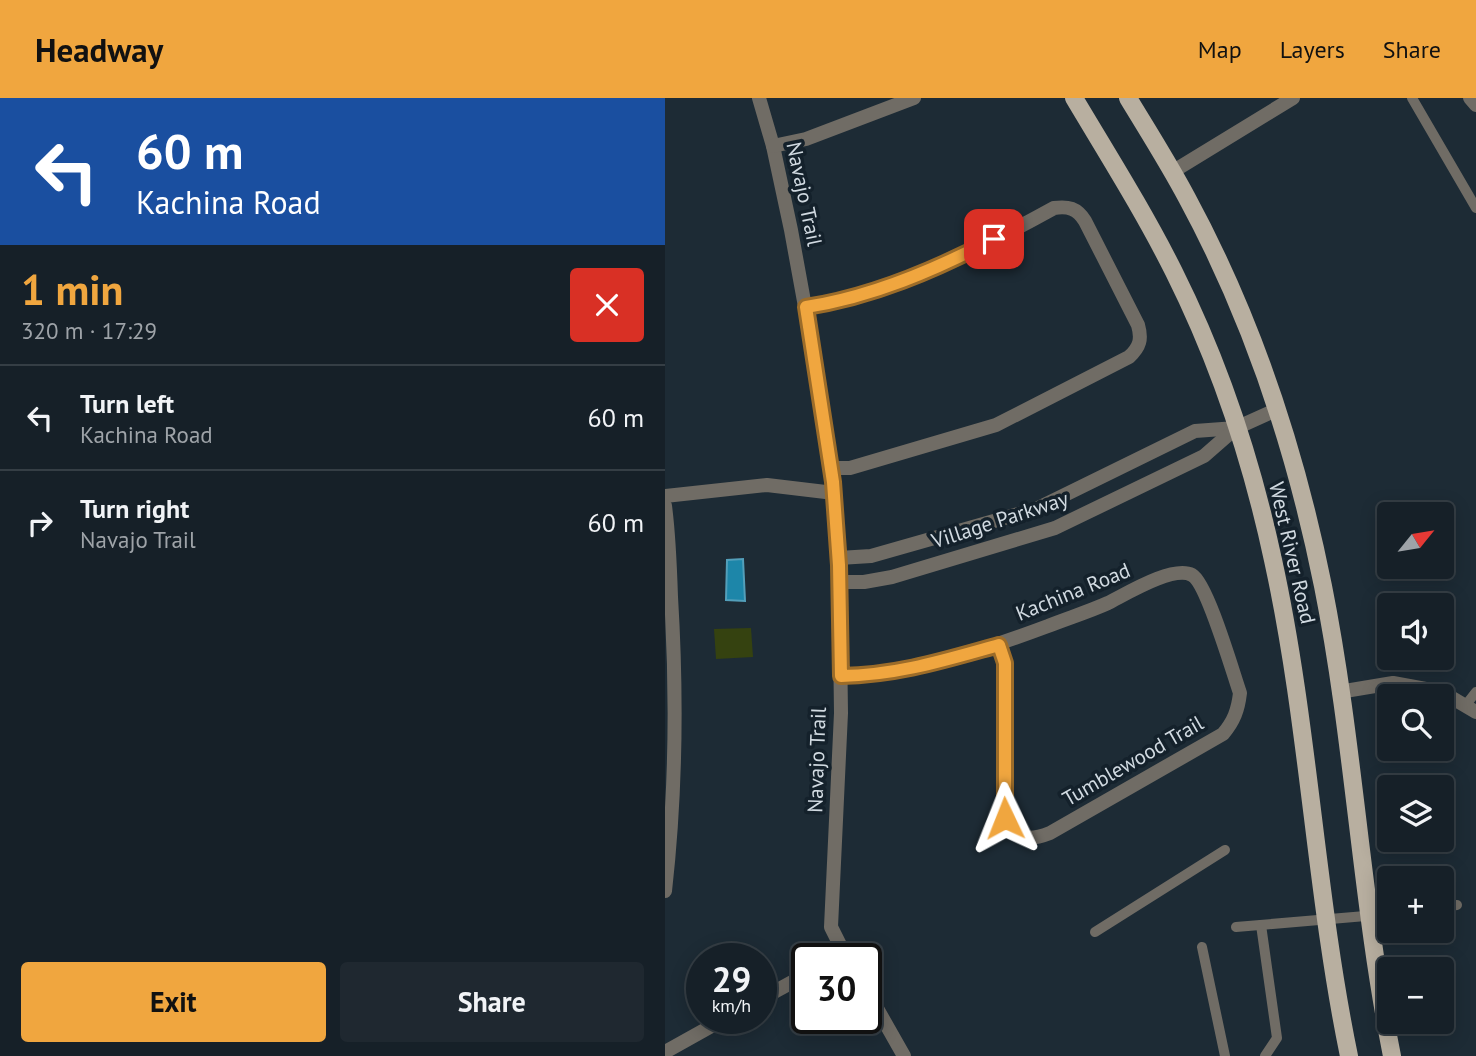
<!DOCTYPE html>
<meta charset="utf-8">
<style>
body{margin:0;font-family:"PT Sans",sans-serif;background:#1f2830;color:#f1f3f6;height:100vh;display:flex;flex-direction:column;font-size:26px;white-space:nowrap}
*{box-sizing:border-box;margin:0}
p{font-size:23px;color:#9ea3a8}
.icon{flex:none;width:38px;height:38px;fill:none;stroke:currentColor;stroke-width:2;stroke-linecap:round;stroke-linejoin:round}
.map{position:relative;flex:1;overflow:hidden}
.sheet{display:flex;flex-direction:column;background:#162028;width:665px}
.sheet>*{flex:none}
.top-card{background:#1a4fa0;color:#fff;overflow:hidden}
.needle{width:46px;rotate:60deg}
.fabs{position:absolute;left:712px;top:404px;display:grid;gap:14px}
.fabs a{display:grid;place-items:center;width:77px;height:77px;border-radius:7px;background:#162028;box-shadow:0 4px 18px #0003,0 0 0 2px #353e45;font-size:35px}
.speed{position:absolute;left:21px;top:845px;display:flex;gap:14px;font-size:35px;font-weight:700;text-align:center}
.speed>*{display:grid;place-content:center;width:91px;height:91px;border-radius:50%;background:#162028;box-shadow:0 4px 18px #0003,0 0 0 2px #353e45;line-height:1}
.speed small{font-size:18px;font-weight:400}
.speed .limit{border:4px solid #111;border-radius:10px;background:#fff;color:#111}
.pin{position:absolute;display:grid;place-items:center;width:60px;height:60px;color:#fff;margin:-30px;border-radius:14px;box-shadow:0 4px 10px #0006}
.me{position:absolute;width:77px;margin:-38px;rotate:358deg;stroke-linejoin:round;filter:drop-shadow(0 0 5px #0008)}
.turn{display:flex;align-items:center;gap:24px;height:147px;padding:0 21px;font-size:32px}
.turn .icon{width:91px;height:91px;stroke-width:2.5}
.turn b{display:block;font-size:49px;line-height:60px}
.round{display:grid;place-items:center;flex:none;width:74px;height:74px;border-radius:7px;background:#1f2830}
.head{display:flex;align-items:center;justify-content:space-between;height:119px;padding:0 21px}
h1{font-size:42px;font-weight:800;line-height:52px;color:#f0a63f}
.primary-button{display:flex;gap:14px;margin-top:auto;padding:14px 21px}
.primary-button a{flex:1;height:80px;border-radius:7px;background:#f0a63f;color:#111;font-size:28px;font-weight:800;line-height:80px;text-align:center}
.primary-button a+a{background:#1f2830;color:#f1f3f6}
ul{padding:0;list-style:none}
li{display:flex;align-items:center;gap:21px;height:105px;padding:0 21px;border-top:2px solid #353e45}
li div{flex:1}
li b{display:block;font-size:26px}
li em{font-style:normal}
header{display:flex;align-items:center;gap:42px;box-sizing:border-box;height:98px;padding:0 35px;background:#f0a63f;color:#111}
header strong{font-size:33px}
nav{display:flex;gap:38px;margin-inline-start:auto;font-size:24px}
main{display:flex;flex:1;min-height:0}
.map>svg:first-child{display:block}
.green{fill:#354210}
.water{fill:#1d86a9;stroke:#539fba;stroke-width:2}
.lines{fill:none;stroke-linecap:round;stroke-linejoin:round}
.lane{stroke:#706c65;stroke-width:10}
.street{stroke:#706c65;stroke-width:14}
.primary{stroke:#b8afa0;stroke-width:18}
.route-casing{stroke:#9c6c29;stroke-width:18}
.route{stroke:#f0a63f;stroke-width:12}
.labels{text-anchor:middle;stroke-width:7;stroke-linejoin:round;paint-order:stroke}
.street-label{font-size:21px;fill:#d1dae1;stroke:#14212b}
</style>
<header>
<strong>Headway</strong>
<nav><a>Map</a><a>Layers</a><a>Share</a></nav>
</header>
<main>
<section class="sheet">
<div class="top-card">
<div class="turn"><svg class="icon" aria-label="left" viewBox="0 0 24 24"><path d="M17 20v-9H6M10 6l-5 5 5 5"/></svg><div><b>60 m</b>Kachina Road</div></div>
</div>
<div class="head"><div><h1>1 min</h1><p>320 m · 17:29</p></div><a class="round" style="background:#d93025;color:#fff"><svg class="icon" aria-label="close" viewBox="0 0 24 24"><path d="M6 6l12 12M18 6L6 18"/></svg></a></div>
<ul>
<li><svg class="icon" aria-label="left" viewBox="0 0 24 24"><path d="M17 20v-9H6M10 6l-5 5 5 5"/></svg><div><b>Turn left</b><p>Kachina Road</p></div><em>60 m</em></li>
<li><svg class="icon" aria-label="right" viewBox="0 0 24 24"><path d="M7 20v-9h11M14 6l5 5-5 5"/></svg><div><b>Turn right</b><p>Navajo Trail</p></div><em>60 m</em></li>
</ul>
<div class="primary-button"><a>Exit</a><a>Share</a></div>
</section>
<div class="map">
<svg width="811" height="958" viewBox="0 0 811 958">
<rect width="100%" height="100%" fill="#1d2b35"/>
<!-- green -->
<path class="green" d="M86 530 88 559 51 561 49 531Z"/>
<!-- water -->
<path class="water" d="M78 461 80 503 61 502 62 462Z"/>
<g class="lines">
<!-- lane -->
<g class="lane">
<path d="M747 0 811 110"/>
<path d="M800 608 811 594"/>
<path d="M777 809 792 807"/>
<path d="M596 827 612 940 600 958"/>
<path d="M571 829 724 816"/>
<path d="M430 834 560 752"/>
<path d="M537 849 560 958"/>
</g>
<!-- street -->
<g class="street">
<path d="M94 0 108 48 126 132 153 280 168 384 174 467 176 615 166 829 179 855 168 861"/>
<path d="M805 0 811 7"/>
<path d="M108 48 141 41 249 0"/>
<path d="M507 74 628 0"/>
<path d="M141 209C230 195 311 153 389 110 403 108 412 110 420 123L473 227C477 241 475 249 464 259L331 327 185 370H166"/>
<path d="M0 398 102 387 169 395"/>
<path d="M0 408C4 438 5 469 6 499 12 597 11 695 0 793"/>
<path d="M174 460 206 458 371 411 530 333 571 330"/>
<path d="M174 484H199L227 479 390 430 539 358 571 330 611 312"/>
<path d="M176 578C247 576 316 553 383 528 403 520 423 514 443 505 461 496 508 467 527 477 542 485 568 575 575 595 573 612 569 623 558 636L385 735C352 748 341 734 338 702L340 565 334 547"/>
<path d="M674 594 728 585 777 594 811 614"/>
<path d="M201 891 239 958"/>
<path d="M96 901 142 876"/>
<path d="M0 954 61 920"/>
</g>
<!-- primary -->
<g class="primary">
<path d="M409 0C443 57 479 114 509 174 554 264 587 364 608 462 644 626 650 794 684 958"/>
<path d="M463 0C483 33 504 66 522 100 587 220 631 354 658 488 689 643 696 803 727 958"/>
</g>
</g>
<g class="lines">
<!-- route casing -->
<g class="route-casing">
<path id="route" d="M329 141C270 172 207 199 141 209L168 384 174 467 176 578C233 577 280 562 334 547L340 565V720"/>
</g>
<!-- route -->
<use href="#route" class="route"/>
</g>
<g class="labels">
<!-- street labels -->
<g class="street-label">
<text transform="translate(139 96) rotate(78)" y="7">Navajo Trail</text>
<text transform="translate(335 422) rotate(-18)" y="7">Village Parkway</text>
<text transform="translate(627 455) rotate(77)" y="7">West River Road</text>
<text transform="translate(408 494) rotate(-22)" y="7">Kachina Road</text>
<text transform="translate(152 662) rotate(-88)" y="7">Navajo Trail</text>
<text transform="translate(468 663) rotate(-30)" y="7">Tumblewood Trail</text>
</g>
</g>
</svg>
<div class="fabs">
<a><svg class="needle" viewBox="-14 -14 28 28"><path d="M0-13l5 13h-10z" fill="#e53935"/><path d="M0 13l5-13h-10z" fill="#9ea3a8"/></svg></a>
<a><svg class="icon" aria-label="sound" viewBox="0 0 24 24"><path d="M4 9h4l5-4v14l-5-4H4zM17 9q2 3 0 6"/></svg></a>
<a><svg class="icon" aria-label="search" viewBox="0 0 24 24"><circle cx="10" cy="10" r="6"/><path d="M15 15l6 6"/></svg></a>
<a><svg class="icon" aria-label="layers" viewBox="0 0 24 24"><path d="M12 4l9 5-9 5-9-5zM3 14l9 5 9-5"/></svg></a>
<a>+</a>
<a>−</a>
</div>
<div class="speed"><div>29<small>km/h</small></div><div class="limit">30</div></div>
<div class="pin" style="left:329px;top:141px;background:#d93025"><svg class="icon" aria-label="arrive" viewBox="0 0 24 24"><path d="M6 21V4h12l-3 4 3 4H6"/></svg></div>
<svg class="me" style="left:340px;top:720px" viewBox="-20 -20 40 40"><path d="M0-17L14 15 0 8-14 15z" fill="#f0a63f" stroke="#fff" stroke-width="4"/></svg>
</div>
</main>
